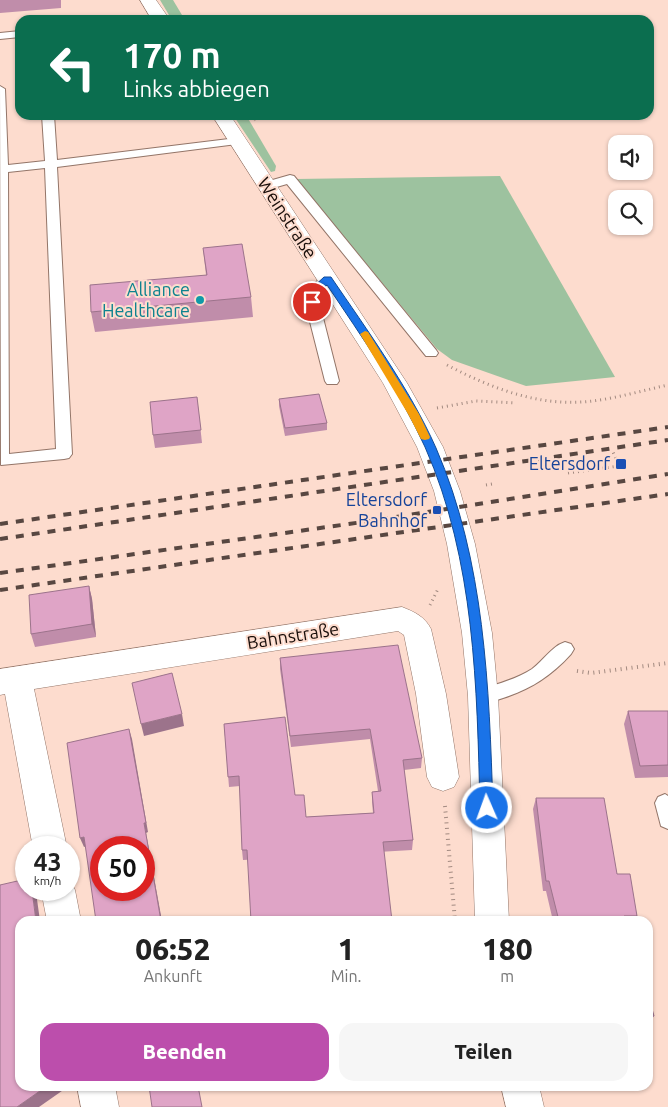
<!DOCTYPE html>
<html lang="de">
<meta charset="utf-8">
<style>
body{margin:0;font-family:Ubuntu,sans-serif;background:#f6f6f6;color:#222;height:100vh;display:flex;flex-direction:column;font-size:19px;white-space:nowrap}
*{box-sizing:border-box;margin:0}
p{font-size:16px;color:#767676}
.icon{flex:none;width:28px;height:28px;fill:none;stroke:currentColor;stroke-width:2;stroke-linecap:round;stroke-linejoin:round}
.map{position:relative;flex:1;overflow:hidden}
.side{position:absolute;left:15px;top:916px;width:638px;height:175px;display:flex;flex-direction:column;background:#fff;border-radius:15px;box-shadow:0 1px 4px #0004}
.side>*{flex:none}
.hud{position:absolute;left:15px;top:15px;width:639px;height:105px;border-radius:15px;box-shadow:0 1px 4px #0004;background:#0b6e4f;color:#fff;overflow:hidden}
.fabs{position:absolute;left:608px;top:135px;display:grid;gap:10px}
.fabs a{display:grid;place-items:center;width:45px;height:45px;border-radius:10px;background:#fff;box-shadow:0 1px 4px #0004;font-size:25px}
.speed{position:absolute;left:15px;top:836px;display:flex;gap:10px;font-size:25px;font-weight:700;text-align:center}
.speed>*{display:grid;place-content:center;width:65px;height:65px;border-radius:50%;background:#fff;box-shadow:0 1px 4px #0004;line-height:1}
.speed small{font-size:12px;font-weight:400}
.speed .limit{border:8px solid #d22;background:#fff;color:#111}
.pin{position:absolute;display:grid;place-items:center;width:42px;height:42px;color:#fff;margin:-21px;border:2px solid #fff;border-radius:50%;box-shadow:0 1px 5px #0007}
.me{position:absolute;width:55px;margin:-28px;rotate:358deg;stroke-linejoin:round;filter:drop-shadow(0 0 4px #0008)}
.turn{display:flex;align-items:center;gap:18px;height:105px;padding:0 25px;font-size:22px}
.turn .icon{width:65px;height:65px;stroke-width:2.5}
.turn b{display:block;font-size:35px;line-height:42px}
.eta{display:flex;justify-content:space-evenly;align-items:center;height:85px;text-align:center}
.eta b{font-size:30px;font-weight:800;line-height:35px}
.action{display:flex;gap:10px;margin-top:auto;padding:10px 25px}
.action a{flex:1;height:58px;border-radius:15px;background:#bc4eac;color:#fff;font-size:20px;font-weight:800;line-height:58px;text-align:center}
.action a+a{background:#f6f6f6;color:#222}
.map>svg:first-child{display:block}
.green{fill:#9dc29f}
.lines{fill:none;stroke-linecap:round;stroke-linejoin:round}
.lane-casing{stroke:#937568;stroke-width:2}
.street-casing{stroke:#937568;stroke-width:1}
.secondary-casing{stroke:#937568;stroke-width:1}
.path-far2{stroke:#a28a80;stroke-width:2;stroke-dasharray:0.5 2.5;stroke-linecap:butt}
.path-far1{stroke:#a28a80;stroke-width:3;stroke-dasharray:1 4;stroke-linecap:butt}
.path{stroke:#a28a80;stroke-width:4;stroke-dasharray:1 4.5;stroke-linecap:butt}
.lane{fill:#fff;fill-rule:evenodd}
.street{fill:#fff;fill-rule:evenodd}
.secondary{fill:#fff;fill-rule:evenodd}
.rail{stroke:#584741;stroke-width:4;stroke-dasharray:8 8;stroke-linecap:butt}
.wall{fill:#c08daa}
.shaded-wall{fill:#9c738b}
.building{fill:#dfa4c6;stroke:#9c738b;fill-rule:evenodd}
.route{fill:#1a73e8;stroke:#114b97}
.slow{fill:#f59e0b}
.culture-dot{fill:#0f9aa8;stroke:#fddcce;stroke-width:2}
.transit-dot{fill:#1a4fb4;stroke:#fddcce;stroke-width:2}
.labels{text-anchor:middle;stroke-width:4;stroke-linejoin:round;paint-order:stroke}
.street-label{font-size:18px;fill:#190e0a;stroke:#fddcce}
.culture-label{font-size:18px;fill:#0d838f;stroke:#fddcce;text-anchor:end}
.transit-label{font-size:18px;fill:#164399;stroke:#fddcce;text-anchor:end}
</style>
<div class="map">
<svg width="668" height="1107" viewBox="0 0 668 1107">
<rect width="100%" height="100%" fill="#fddcce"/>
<!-- green -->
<g class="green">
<path d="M160 0H173L185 20H172Z"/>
<path d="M233 115H246L276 166 275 171 271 172Z"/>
<path d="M500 176 615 377 526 386 452 360 437 349 296 179Z"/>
</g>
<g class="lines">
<!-- lane casing -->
<g class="lane-casing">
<g id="lane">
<path d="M20 31V37L0 39V33Z"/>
<path d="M0 86 5 89 8 165 45 161 42 115H54L57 160 237 138 243 141 237 144 57 167 72 454 69 458 64 459 1 465ZM45 168 56 449 9 454 8 172Z"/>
<path d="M290 175 294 176 436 350 438 353 436 356H426L287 184 266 190 260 186 262 183Z"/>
<path d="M327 276 334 280 320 293 319 302 339 381 337 384H327L325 381 305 302C308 291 315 279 327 276Z"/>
<path d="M565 642 571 644 574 649 571 654C551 676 531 689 503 698 494 701 486 704 477 701L474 696 477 691C496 684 515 680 532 669 543 661 552 646 565 642Z"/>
<path d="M665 794 668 796V829L661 826 655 803 658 797Z"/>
</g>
</g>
<!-- street casing -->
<g class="street-casing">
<g id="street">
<path d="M402 607C415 612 425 617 431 629L446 694 459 777 454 787 443 791 432 787 427 777 416 694 404 635 398 631 34 689 67 848H33L5 694 0 695V669Z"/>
<path d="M69 878 75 890 81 921H47L41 890H69Z"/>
<path d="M77 1086H115L119 1107H81Z"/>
</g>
</g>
<!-- secondary casing -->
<g class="secondary-casing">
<g id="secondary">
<path d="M140 0H156L170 20H152Z"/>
<path d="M212 115H230L407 383 443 447 460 491 475 544 492 633 498 696 509 921H475L468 696 462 633 447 544 434 491 417 447 383 383Z"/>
<path d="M501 1086H539L544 1107H506Z"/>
</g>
</g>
<!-- path-far2 -->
<path class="path-far2" d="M252 115 256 123"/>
<!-- path-far1 -->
<g class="path-far1">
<path d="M447 365C489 387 534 405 582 402 611 400 640 391 668 385"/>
<path d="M437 408 476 401 515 403"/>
<path d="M568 473 619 466 613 452"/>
<path d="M486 485 492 484"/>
<path d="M430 605 438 589"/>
</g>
<!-- path -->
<g class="path">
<path d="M577 671 591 673 668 663"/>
<path d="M445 806 455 921"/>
</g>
<!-- lane -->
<use href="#lane" class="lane"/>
<!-- street -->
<use href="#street" class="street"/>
<!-- secondary -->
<use href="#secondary" class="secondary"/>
<!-- rail -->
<g class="rail">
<path d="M0 524 668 427"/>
<path d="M0 539 668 440"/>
<path d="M0 573 377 520 668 474"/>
<path d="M0 590 668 494"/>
</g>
</g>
<!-- wall -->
<g class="wall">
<path d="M0 0H61V8L0 13Z"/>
<path d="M203 248 251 297 253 317 95 332 91 312 206 275Z"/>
<path d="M197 397 202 443 155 448 153 435Z"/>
<path d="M279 399 327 423V430L285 436 279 406Z"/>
<path d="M89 586 92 599 96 637 35 647 31 634Z"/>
<path d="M280 658 422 758 421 768 404 770 413 840 412 850 243 860 242 850 240 786 229 787 224 724 295 795 306 817 373 813 372 802V792L378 791 370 739 291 747 280 669Z"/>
<path d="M628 711H668V777L635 778 624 724Z"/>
<path d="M536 798 617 874 637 916 635 921H553L546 891H543L533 809Z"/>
<path d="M648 995 654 1016 648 1025Z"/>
</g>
<!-- shaded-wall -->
<g class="shaded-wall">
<path d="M89 586 92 599 96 637 92 624Z"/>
<path d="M182 714 184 726 144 736 141 724Z"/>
<path d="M129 729 132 739 148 832 146 833 162 921H161L144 823Z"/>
<path d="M84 837 87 846 84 847 80 838Z"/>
<path d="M32 890H36V892L40 921H36Z"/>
<path d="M47 1086H69L39 1107H17Z"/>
</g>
<!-- building -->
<g class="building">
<path d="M242 244 251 297 91 312 90 285 207 275 203 248Z"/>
<path d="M319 394 327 423 285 428 279 399Z"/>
<path d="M197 397 201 430 153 435 150 402Z"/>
<path d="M89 586 92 624 31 634 29 595Z"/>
<path d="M398 645 422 758 403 760 413 840 383 842 392 921H251L247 850H242L239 776 228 777 224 724 285 717 295 795H304L306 817 374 813 372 792 381 791 370 729 290 736 280 658Z"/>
<path d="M172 673 182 714 141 724 132 683Z"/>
<path d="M628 711H668V765L640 766Z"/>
<path d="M129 729 146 823H144L161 921H96L84 837 80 838 67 743ZM101 848H144V890H101Z"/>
<path d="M536 798H604L617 874H630L637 916H624L626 921H559L549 881H546Z"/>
<path d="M26 879V890H32L36 921H20V1086H47L17 1107H0V885Z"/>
<path d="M648 995 654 1016 648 1017Z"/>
<path d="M149 1086H198L202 1107H152Z"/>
</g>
<!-- route -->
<path class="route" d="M324 277H331C367 330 410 389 436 448 485 561 489 686 493 808L491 812 487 814 482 812 480 808C477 687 475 560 425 447 399 390 362 337 327 285L318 293 316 304H309L308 302 310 290Z"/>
<!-- slow -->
<path class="slow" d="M365 331 368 332 419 414 430 437 429 439 425 440 421 439 408 414 360 334Z"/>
<!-- markers -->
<circle class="culture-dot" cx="200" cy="300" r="5"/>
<g class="transit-dot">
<rect x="615" y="458" width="12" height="12" rx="2.5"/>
<rect x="432" y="505" width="10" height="10" rx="2.5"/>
</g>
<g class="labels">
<!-- street labels -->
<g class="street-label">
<text transform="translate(287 218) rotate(57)" y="6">Weinstraße</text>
<text transform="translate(293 636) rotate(-9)" y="6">Bahnstraße</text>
</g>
<!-- culture labels -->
<g class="culture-label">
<text x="190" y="296">Alliance<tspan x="190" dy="21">Healthcare</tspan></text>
</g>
<!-- transit labels -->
<g class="transit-label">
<text x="610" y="470">Eltersdorf</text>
<text x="427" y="506">Eltersdorf<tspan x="427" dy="21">Bahnhof</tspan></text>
</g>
</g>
</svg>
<div class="fabs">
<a><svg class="icon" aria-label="sound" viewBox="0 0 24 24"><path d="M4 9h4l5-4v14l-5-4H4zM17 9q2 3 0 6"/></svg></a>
<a><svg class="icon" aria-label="search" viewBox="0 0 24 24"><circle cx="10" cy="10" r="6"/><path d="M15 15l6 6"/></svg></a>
</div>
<div class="speed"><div>43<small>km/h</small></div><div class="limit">50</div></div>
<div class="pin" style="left:312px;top:302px;background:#d93025"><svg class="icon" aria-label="arrive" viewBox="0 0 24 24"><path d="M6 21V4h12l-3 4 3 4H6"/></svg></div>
<svg class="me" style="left:487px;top:808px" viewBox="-20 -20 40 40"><circle r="17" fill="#1a73e8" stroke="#fff" stroke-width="3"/><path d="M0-11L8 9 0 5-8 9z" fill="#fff"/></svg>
<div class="hud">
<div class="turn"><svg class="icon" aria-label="left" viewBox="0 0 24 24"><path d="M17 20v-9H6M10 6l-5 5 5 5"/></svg><div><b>170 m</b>Links abbiegen</div></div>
</div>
<section class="side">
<div class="eta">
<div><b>06:52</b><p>Ankunft</p></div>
<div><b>1</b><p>Min.</p></div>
<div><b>180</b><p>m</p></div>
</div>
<div class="action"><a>Beenden</a><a>Teilen</a></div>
</section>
</div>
